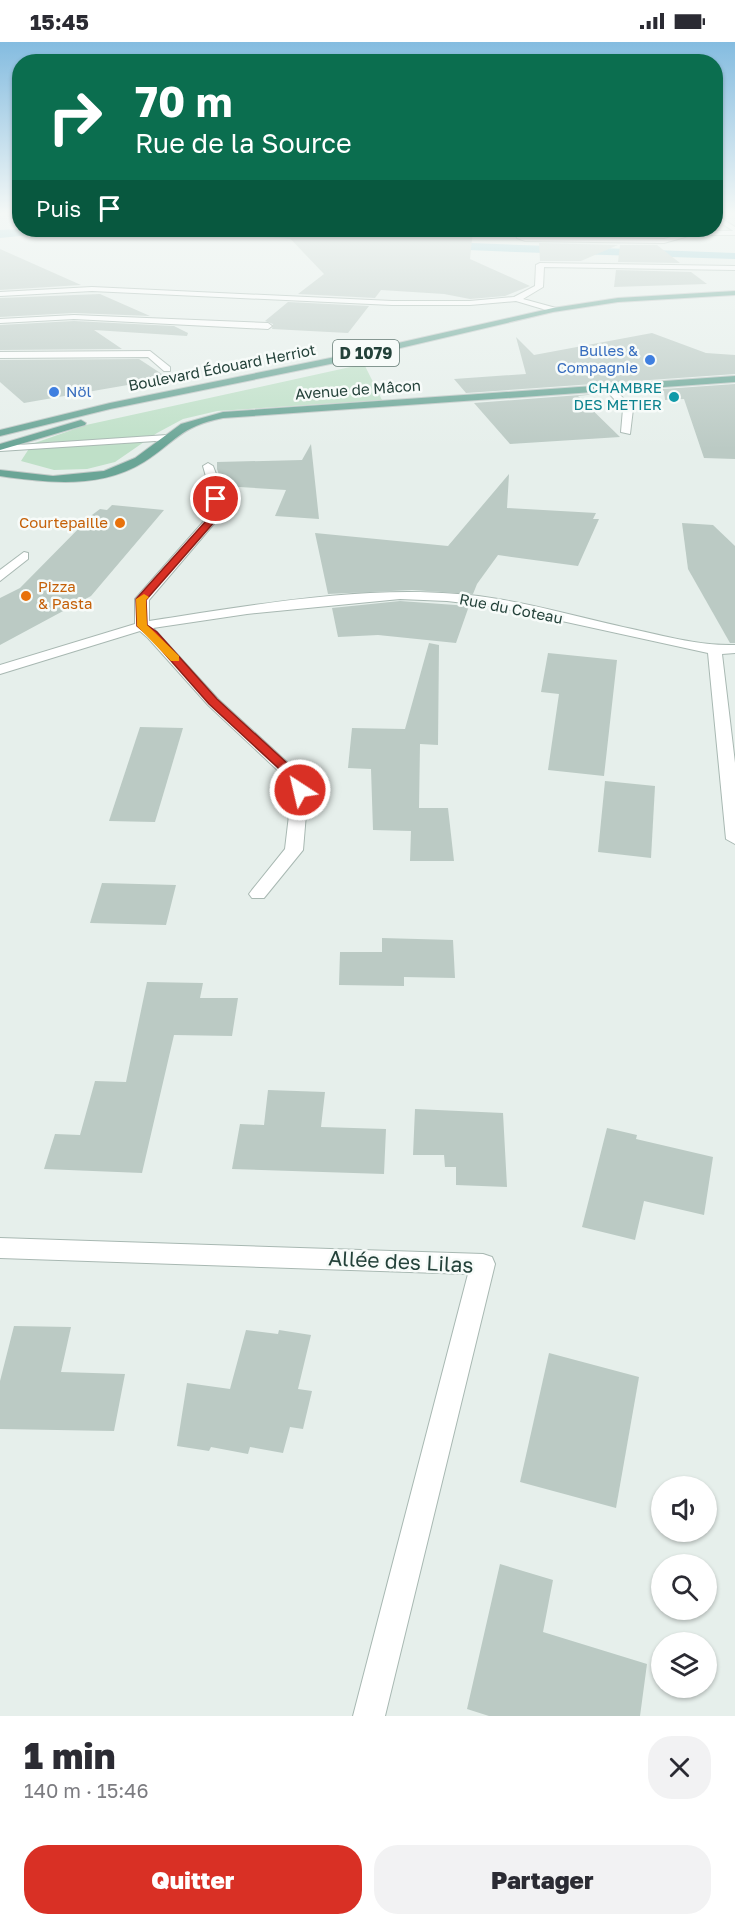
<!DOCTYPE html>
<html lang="fr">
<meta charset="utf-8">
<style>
body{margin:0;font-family:"Golos Text",sans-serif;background:#f2f2f3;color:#2b2b33;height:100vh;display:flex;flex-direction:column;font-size:22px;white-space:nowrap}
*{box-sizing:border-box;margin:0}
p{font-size:20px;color:#7c7c81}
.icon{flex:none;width:33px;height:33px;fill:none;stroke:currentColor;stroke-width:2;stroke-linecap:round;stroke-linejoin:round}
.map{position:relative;height:1674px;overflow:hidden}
.side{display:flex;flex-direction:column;background:#fff;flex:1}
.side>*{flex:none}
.banner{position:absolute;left:12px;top:12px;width:711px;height:183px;border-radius:24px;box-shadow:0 2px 4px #0004;background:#0b6e4f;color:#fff;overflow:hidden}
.controls{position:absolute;left:651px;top:1434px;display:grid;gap:12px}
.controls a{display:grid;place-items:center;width:66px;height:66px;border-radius:50%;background:#fff;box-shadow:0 2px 4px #0004;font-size:30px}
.pin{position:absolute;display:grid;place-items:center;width:51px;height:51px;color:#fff;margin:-26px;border:3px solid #fff;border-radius:50%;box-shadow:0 2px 6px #0007}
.me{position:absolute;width:66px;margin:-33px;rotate:325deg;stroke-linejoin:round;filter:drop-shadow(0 0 4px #0008)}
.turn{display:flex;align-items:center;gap:21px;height:126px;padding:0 24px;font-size:27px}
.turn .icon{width:78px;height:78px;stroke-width:2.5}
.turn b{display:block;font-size:42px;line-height:51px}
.then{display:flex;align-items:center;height:57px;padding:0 24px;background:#0003;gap:12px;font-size:22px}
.round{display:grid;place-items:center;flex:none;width:63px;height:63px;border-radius:24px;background:#f2f2f3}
.summary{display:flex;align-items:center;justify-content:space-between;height:102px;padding:0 24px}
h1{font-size:36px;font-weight:800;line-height:45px}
.cta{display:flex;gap:12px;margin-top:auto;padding:12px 24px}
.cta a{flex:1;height:69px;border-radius:24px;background:#d93025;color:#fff;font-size:24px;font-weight:800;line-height:69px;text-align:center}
.cta a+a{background:#f2f2f3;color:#2b2b33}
.status{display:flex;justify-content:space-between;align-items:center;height:42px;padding:0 30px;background:#fff;direction:ltr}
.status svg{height:16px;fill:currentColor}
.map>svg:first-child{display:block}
.green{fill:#bfe0c8}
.water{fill:#8ec9d4}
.building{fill:#bbcac4}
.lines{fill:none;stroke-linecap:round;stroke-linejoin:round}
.lane-casing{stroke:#a8b8b2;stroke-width:2}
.street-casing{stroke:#a8b8b2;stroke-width:2}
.secondary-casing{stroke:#a4bbb3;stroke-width:2}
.primary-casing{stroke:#c2cac8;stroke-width:2}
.lane{fill:#fff;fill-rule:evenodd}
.street{fill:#fff;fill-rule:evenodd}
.secondary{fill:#fff;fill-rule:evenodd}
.primary{fill:#6aa596;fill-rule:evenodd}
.route{fill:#d93025;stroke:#8d1f18;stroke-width:1.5}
.slow{fill:#f59e0b}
.shop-dot{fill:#3f7fe0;stroke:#f7fbf9;stroke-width:2}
.culture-dot{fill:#0f9aa8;stroke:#f7fbf9;stroke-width:2}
.food-dot{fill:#e8710a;stroke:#f7fbf9;stroke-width:2}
.labels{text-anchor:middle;stroke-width:5;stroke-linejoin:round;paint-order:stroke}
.far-shop-label{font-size:15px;fill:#366cbe;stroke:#f7fbf9;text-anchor:end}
.far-street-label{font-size:15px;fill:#24423a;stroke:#f7fbf9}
.far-culture-label{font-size:15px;fill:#0d838f;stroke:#f7fbf9;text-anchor:end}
.far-food-label{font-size:15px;fill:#c56008;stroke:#f7fbf9;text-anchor:end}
.shield{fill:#f7fbf9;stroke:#637a73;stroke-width:1.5}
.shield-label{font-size:16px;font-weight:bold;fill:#24423a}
.near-street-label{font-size:21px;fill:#24423a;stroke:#f7fbf9}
</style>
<div class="status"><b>15:45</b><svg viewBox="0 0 49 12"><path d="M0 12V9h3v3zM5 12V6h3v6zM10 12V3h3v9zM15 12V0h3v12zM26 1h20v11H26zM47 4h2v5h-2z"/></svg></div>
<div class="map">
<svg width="735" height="1674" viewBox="0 0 735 1674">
<rect width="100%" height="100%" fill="#e6efeb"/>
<!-- green -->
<path class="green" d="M364 322 382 358 217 369 183 377 157 391 115 420 87 427 54 428 21 419 32 402 86 383Z"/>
<!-- water -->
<path class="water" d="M19 187 269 188 392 198 735 211V217C620 213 505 211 390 204 261 195 129 181 0 196V188Z"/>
<!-- building -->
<g class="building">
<path d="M282 188H473L470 217 530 244 505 254 470 257 444 252 381 248 375 256 298 252 324 232Z"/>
<path d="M537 188H651L642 192 645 194 538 193Z"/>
<path d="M539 201 618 203 581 219H540Z"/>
<path d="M620 203H657L680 221 618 220Z"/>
<path d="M0 207 81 243 0 248Z"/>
<path d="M616 228 691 230 707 242 614 245Z"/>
<path d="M100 252 150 274 74 271 0 275V256Z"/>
<path d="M288 260 369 264 348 291 272 287 273 282 265 279Z"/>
<path d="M74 279 174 284 188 291 187 294 94 288 122 307 0 308V283Z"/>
<path d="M652 291 706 311 735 313V332L466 351 454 337 526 332 516 295 534 313Z"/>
<path d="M139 317 168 336 24 361 0 340V318Z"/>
<path d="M735 342V417L704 416 684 357 665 358 664 349 621 350Z"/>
<path d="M606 351 578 354 620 395 510 402 474 361Z"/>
<path d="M311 402 319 477 275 474 286 448 223 444 217 427V420L302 418Z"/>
<path d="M509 432 507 466 596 471 593 477H599L578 524 498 513 477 542 473 552 412 548 328 552 315 491 448 504Z"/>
<path d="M112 463 164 468 91 554 0 603V556L20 546 92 473 100 467 107 468Z"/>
<path d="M682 481 713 483 735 504V601H730L688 527Z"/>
<path d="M400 559 469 564 456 601 378 593 338 595 332 566Z"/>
<path d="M429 601 439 603 438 703 420 702 419 766H448L454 819H410L411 789 373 788 371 727 348 726 352 686 405 687Z"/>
<path d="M548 611 617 618 604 734 548 728 559 652 541 650Z"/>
<path d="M140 685 183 686 155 780 109 779Z"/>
<path d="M605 739 655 744 651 816 598 810Z"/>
<path d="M102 841 176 843 166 883 90 881Z"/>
<path d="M382 896 453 898 455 936 404 935V944L339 943 340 910H382Z"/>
<path d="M147 940 203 941 200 956H238L232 994 174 993 142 1131 44 1127 55 1092 80 1093 95 1039 126 1040Z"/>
<path d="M268 1048 325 1050 321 1085 386 1087 384 1132 232 1127 240 1082 264 1083Z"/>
<path d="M415 1067 503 1071 507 1145 456 1143V1125H445L444 1113H413Z"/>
<path d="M607 1086 637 1093 636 1097 713 1115 704 1173 644 1159 635 1198 582 1185Z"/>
<path d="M14 1284 71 1285 61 1330 125 1332 114 1389 0 1387V1339Z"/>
<path d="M246 1288 278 1292 279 1288 311 1293 298 1347 312 1349 303 1387 290 1385 283 1411 250 1405 248 1412 211 1405 209 1409 177 1404 187 1341 230 1347Z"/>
<path d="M549 1311 639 1335 616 1466 520 1440Z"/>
<path d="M500 1522 553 1538 543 1590 647 1622 640 1674H489L467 1667Z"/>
</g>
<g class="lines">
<!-- lane casing -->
<g class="lane-casing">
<g id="lane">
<path d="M515 188H521L522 194 526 195 664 197 692 189H735V193H692L664 201 525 199 517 196Z"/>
<path d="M540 221 735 224V228L544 225 543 245 523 257 556 266 553 270 516 259 470 263H392L92 249 0 254V250L92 245 392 259H470L514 255 535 244 536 223Z"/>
<path d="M74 273 268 281 272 284 268 287 74 277 0 281V277Z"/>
<path d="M150 309 170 325V329H164L148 315 0 316V310Z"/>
<path d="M606 344H612L633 367 630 392 621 390 623 367 606 348Z"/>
<path d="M24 510 28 511V517L0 539V528Z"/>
</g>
</g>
<!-- street casing -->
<g class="street-casing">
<g id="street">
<path d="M167 393 172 396 171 398 0 409V405L3 404Z"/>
<path d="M208 421 213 424 221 445 224 470 149 558V579C260 562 387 538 498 557 546 565 593 579 641 589 672 596 703 604 735 603V611L722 612 735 721V802L726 797 708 611 498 565 447 559 400 557 247 572 153 586 218 657 300 732 308 748 303 808 264 856H252L249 852 252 848 285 807 292 748 287 737 208 663 148 596 140 589 0 632V623L135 582V557L212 470 209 445 203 424Z"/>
<path d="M0 1196 483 1212 492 1215 495 1222 385 1674H353L468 1232 0 1216Z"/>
</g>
</g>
<!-- secondary casing -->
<g class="secondary-casing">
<path id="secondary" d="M716 173 735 185V190L716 178Z"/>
</g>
<!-- primary casing -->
<g class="primary-casing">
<g id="primary">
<path d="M735 249V253L618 260 553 270 345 319 110 367 0 394V388L110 361 345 313 553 266 618 256Z"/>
<path d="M735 334V340L223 376C179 385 177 399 144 420 101 447 48 441 0 434V428L53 434 104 429 135 416 181 382 223 370Z"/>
<path d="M81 378 86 381 85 383 0 408V402Z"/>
</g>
</g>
<!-- lane -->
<use href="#lane" class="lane"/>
<!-- street -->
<use href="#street" class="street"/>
<!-- secondary -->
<use href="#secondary" class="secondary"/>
<!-- primary -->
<use href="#primary" class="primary"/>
</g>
<!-- sky -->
<linearGradient id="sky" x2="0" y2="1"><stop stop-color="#84bce0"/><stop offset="0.42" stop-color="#f4f8f6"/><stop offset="1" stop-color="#f4f8f6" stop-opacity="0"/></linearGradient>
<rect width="735" height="407" fill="url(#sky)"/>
<!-- route -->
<path class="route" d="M213 456 221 457 223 470 146 558 147 583 157 590 217 657 299 732 306 748 304 751H296L289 736 209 662 150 595 137 584 136 557 214 470Z"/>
<!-- slow -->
<path class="slow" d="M144 552 149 555 146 558 147 583 179 614V619H171L137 584 136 557Z"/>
<!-- markers -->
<g class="shop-dot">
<circle cx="650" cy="318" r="6"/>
<circle cx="54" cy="350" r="6"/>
</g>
<circle class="culture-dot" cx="674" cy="355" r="6"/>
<g class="food-dot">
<circle cx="120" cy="481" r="6"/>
<circle cx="26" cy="554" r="6"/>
</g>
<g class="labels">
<!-- far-shop labels -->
<g class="far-shop-label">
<text x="638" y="314">Bulles &amp;<tspan x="638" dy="17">Compagnie</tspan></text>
<text x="66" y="355" text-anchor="start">Nöl</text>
</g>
<!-- far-street labels -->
<g class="far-street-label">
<text transform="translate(222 326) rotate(-11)" y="5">Boulevard Édouard Herriot</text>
<text transform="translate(358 348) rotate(-4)" y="5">Avenue de Mâcon</text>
<text transform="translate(511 567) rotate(11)" y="5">Rue du Coteau</text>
</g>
<!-- far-culture labels -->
<g class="far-culture-label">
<text x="662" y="351">CHAMBRE<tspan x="662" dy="17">DES METIER</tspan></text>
</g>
<!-- far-food labels -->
<g class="far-food-label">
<text x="108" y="486">Courtepaille</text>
<text x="38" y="550" text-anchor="start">Pizza<tspan x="38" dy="17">&amp; Pasta</tspan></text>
</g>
<!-- shield labels -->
<rect class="shield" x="333" y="298" width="66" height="26" rx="4.5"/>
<g class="shield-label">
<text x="366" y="317">D 1079</text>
</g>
<!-- near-street labels -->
<g class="near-street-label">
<text transform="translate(401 1220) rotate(3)" y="7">Allée des Lilas</text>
</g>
</g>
</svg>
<div class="controls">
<a><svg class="icon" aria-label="sound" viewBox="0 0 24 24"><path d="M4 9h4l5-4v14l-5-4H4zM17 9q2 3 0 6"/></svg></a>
<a><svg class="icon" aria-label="search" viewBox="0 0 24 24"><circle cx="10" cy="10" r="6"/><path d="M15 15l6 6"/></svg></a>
<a><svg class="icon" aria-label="layers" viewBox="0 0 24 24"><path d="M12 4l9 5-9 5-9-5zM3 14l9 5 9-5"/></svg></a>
</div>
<div class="pin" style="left:216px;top:457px;background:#d93025"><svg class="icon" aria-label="arrive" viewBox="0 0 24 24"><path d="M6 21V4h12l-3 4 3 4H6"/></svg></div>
<svg class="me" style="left:300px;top:748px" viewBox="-20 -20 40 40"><circle r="17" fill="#d93025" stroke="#fff" stroke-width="3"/><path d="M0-11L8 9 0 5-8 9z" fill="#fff"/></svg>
<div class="banner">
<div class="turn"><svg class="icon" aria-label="right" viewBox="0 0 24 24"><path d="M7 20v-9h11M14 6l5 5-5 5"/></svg><div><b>70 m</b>Rue de la Source</div></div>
<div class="then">Puis<svg class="icon" aria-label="arrive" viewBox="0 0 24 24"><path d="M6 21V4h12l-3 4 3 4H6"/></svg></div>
</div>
</div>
<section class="side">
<div class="summary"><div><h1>1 min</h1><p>140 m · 15:46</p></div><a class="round"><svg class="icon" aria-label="close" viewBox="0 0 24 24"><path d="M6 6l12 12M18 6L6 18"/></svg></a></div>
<div class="cta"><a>Quitter</a><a>Partager</a></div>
</section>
